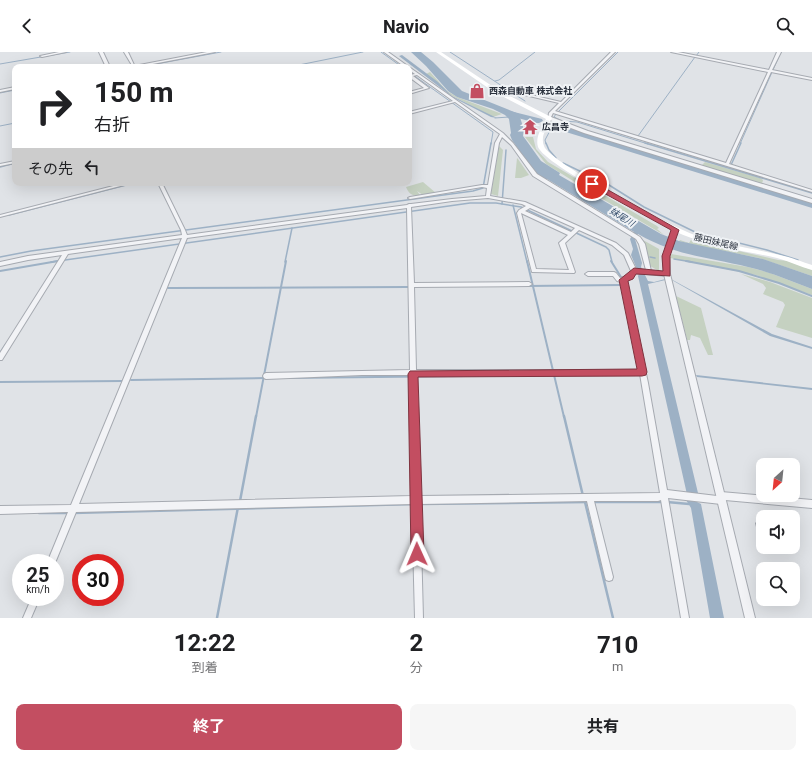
<!DOCTYPE html>
<html lang="ja">
<meta charset="utf-8">
<style>
body{margin:0;font-family:Roboto,"Noto Sans JP",sans-serif;background:#f6f6f6;color:#202124;height:100vh;display:flex;flex-direction:column;font-size:15px;white-space:nowrap}
*{box-sizing:border-box;margin:0}
p{font-size:13px;color:#757577}
.icon{flex:none;width:22px;height:22px;fill:none;stroke:currentColor;stroke-width:2;stroke-linecap:round;stroke-linejoin:round}
.map{position:relative;height:566px;overflow:hidden}
.sheet{display:flex;flex-direction:column;background:#fff;flex:1}
.sheet>*{flex:none}
.guide{position:absolute;left:12px;top:12px;width:400px;height:122px;border-radius:8px;box-shadow:0 4px 16px #0002;background:#fff;color:#202124;overflow:hidden}
.needle{width:26px;rotate:207deg}
.tools{position:absolute;left:756px;top:406px;display:grid;gap:8px}
.tools a{display:grid;place-items:center;width:44px;height:44px;border-radius:8px;background:#fff;box-shadow:0 4px 16px #0002;font-size:20px}
.speed{position:absolute;left:12px;top:502px;display:flex;gap:8px;font-size:20px;font-weight:700;text-align:center}
.speed>*{display:grid;place-content:center;width:52px;height:52px;border-radius:50%;background:#fff;box-shadow:0 4px 16px #0002;line-height:1}
.speed small{font-size:10px;font-weight:400}
.speed .limit{border:6px solid #d22;background:#fff;color:#111}
.pin{position:absolute;display:grid;place-items:center;width:34px;height:34px;color:#fff;margin:-17px;border:2px solid #fff;border-radius:50%;box-shadow:0 1px 4px #0007}
.me{position:absolute;width:44px;margin:-22px;rotate:359deg;stroke-linejoin:round;filter:drop-shadow(0 0 3px #0008)}
.turn{display:flex;align-items:center;gap:14px;height:84px;padding:0 16px;font-size:18px}
.turn .icon{width:52px;height:52px;stroke-width:2.5}
.turn b{display:block;font-size:28px;line-height:34px}
.then{display:flex;align-items:center;height:38px;padding:0 16px;background:#0003;gap:8px;font-size:15px}
.eta{display:flex;justify-content:space-evenly;align-items:center;height:68px;text-align:center}
.eta b{font-size:24px;font-weight:700;line-height:28px}
.cta{display:flex;gap:8px;margin-top:auto;padding:8px 16px}
.cta a{flex:1;height:46px;border-radius:8px;background:#c34e61;color:#fff;font-size:16px;font-weight:700;line-height:46px;text-align:center}
.cta a+a{background:#f6f6f6;color:#202124}
header{display:flex;justify-content:space-between;align-items:center;height:52px;padding:0 16px;background:#fff;font-size:18px;font-weight:700}
.map>svg:first-child{display:block}
.green{fill:#c5d1c1}
.water{fill:#9db1c5}
.lines{fill:none;stroke-linecap:round;stroke-linejoin:round}
.stream-far3{stroke:#9db1c5;stroke-width:1}
.stream-far2{stroke:#9db1c5;stroke-width:1.5}
.stream-far1{stroke:#9db1c5;stroke-width:2}
.stream{stroke:#9db1c5;stroke-width:2.5}
.river{fill:#9db1c5;fill-rule:evenodd}
.minor-casing{stroke:#a6aab1;stroke-width:2}
.tertiary-casing{stroke:#a6aab1;stroke-width:2}
.minor{fill:#f2f3f6;fill-rule:evenodd}
.tertiary{fill:#f2f3f6;fill-rule:evenodd}
.secondary{fill:#fff;fill-rule:evenodd}
.wall{fill:#9da2a9}
.building{fill:#b7bcc4;stroke:#808489}
.route{fill:#c34e61;stroke:#7f333f}
.labels{text-anchor:middle;stroke-width:4;stroke-linejoin:round;paint-order:stroke}
.far-poi-label{font-size:9px;font-weight:bold;fill:#2a313d;stroke:#eff2f5;text-anchor:start}
.far-water-label{font-size:9px;font-style:italic;fill:#37506e;stroke:#eff2f5}
.far-street-label{font-size:9px;fill:#2a313d;stroke:#eff2f5}
</style>
<header><svg class="icon" aria-label="back" viewBox="0 0 24 24"><path d="M15 5l-7 7 7 7"/></svg>Navio<svg class="icon" aria-label="search" viewBox="0 0 24 24"><circle cx="10" cy="10" r="6"/><path d="M15 15l6 6"/></svg></header>
<div class="map">
<svg width="812" height="566" viewBox="0 0 812 566">
<rect width="100%" height="100%" fill="#e0e3e7"/>
<!-- green -->
<g class="green">
<path d="M430 20 447 39 457 45 502 62 493 65 451 43 426 22Z"/>
<path d="M525 85H533L536 97 548 110 657 174 659 176 657 177 664 183 594 142 546 112Z"/>
<path d="M499 94 503 98 498 144 491 142Z"/>
<path d="M517 106 518 107 529 123 521 126H515Z"/>
<path d="M705 110 760 126 763 128 762 132 701 114Z"/>
<path d="M423 130 436 141 423 143 417 139 420 143C413 145 409 142 406 135Z"/>
<path d="M643 188 659 197V219L650 214Z"/>
<path d="M680 188 689 191 691 188 778 208 789 209 812 218V224L759 206 699 194 679 189Z"/>
<path d="M671 202 748 215 770 221 812 237V243L756 223 670 206Z"/>
<path d="M741 222 770 230 812 246V286L776 275 785 253 783 250 763 242 766 236 763 232Z"/>
<path d="M676 244 701 256 713 303H708L700 286 691 283 690 288H687Z"/>
</g>
<!-- water -->
<g class="water">
<path d="M411 0H421L433 10 462 39 519 62 524 78 523 84 526 88 541 109 560 121 559 123 661 182 679 189 763 207 812 224V237C791 229 770 220 748 215 708 205 676 204 638 182L635 187 642 211 641 215 648 229 654 230 669 226 772 282 812 295V297L770 284 670 227 648 232 698 441 695 443 697 450 701 452 724 566H710L691 456 686 448H688L686 438 638 224 639 222 631 203 633 197 630 187 634 180 547 127 545 128 534 120 512 88 510 83 511 81 509 67 505 63 493 57 457 45 448 39 426 14Z"/>
<path d="M402 3 438 30 452 44 497 66 491 65 454 46 399 4Z"/>
<path d="M696 323 812 336V338L697 325Z"/>
</g>
<g class="lines">
<!-- stream-far3 -->
<g class="stream-far3">
<path d="M381 0 402 15"/>
<path d="M450 0 525 49"/>
<path d="M696 4 699 0"/>
<path d="M0 12 70 0"/>
<path d="M140 15 221 0"/>
<path d="M289 15 363 0"/>
<path d="M409 20 493 80 491 92"/>
<path d="M495 29 499 28 535 0"/>
<path d="M0 41 15 38"/>
<path d="M558 60 618 0"/>
<path d="M556 62 554 65 562 69 577 70 648 92"/>
<path d="M495 66 509 65"/>
<path d="M0 74 15 71"/>
<path d="M638 84 695 5"/>
<path d="M546 92 545 88 553 73"/>
<path d="M740 92 781 0"/>
</g>
<!-- stream-far2 -->
<g class="stream-far2">
<path d="M546 91 549 98 556 106"/>
<path d="M645 91 812 141"/>
<path d="M563 111 609 133 644 155 695 180 767 198 798 208"/>
<path d="M731 113 741 91"/>
<path d="M0 115 15 111"/>
<path d="M502 152 506 98"/>
<path d="M513 153 527 210"/>
<path d="M9 163 134 131"/>
<path d="M0 205 31 199 473 139 483 136 491 91"/>
<path d="M650 205 655 206"/>
<path d="M674 207 692 210"/>
<path d="M51 210 470 151H496L521 155 606 195 609 198 612 210"/>
<path d="M285 210 292 176"/>
</g>
<!-- stream-far1 -->
<g class="stream-far1">
<path d="M527 209 564 365"/>
<path d="M611 209 621 225"/>
<path d="M686 209 739 219 779 231 812 244"/>
<path d="M0 219 58 209"/>
<path d="M527 234 621 233"/>
<path d="M168 236 408 235"/>
<path d="M0 301 6 292"/>
<path d="M288 326 636 322"/>
<path d="M131 328 266 326"/>
<path d="M0 330 123 329"/>
<path d="M256 365 286 209"/>
</g>
<!-- stream -->
<g class="stream">
<path d="M564 364 583 444"/>
<path d="M240 449 256 364"/>
<path d="M585 450 613 566"/>
<path d="M593 450H663"/>
<path d="M667 450 689 452"/>
<path d="M419 452 589 450"/>
<path d="M39 461H69"/>
<path d="M73 461 415 452"/>
<path d="M217 566 238 455"/>
</g>
<!-- river -->
<g class="river">
<path d="M507 59H510L542 67 543 69 539 71H536L507 63Z"/>
<path d="M556 71 812 150V156L553 76 552 74 553 72Z"/>
</g>
<!-- minor casing -->
<g class="minor-casing">
<g id="minor">
<path d="M59 0H66L42 5 40 4Z"/>
<path d="M99 0H103L110 15H106Z"/>
<path d="M124 0H128L135 15H133Z"/>
<path d="M384 0H388L409 15H405Z"/>
<path d="M611 0H615L555 59 726 111 768 20 671 0H678L769 18 777 0H781L772 18 812 26V28L771 20 729 112 812 138V140L553 61 550 67H548L549 61 559 51 512 40 514 39 561 50Z"/>
<path d="M409 15 503 81 513 91 537 122 640 185 645 192 651 219 667 220 670 222 667 224 635 221 632 226 626 229 648 331 667 438 717 444 718 441 721 440 812 448V456L725 448 724 451 721 452 668 446 689 566H681L661 448 658 449H594L613 525 612 528 609 529 606 528 605 525 587 449 420 452 423 566H415L412 452 76 460 55 511H47L68 460 0 462V454L71 453 182 186 68 202 2 308H0V301L62 203 28 208 0 214V210L28 204 182 183 181 178 158 131H162L185 178 187 183 407 153 409 152H411L452 147 486 144 487 136 482 135 410 147 408 146 410 145 482 133H488L495 91 500 82 455 50 409 62V60L453 49 417 23 413 24 429 36 409 42V40L424 36 409 25V23L415 22 409 18ZM502 85 511 93 533 124 636 187 639 192 646 218 636 217 628 201 616 191 525 150 490 144 499 91ZM488 146 522 152 526 154 519 158 517 161 532 220 574 221 575 220 565 191 579 178 612 193 624 203 631 219 628 224 620 226 616 221 614 220H588L585 222 588 224H613L617 229 621 230 639 318H416L414 235 529 234 532 232 529 230 414 231 411 155 452 149ZM407 156 410 318 266 321 264 322 263 324 264 326 266 327 362 323H410L412 444 79 452 187 186ZM530 156 575 176 571 180 525 159ZM521 161 568 183 559 191 569 218 536 217ZM640 322 660 441 420 444 416 323Z"/>
<path d="M15 109V111L0 114V112Z"/>
<path d="M125 131H132L0 165V163Z"/>
<path d="M32 545H40L31 566H23Z"/>
</g>
</g>
<!-- tertiary casing -->
<g class="tertiary-casing">
<g id="tertiary">
<path d="M207 0H215L137 15H129Z"/>
<path d="M15 35V37L0 40V38Z"/>
<path d="M547 65H551L588 79 812 147V151L584 81 547 67Z"/>
<path d="M675 176 678 178 669 204 670 222 755 566H745L664 222 663 204 672 178Z"/>
</g>
</g>
<!-- minor -->
<use href="#minor" class="minor"/>
<!-- tertiary -->
<use href="#tertiary" class="tertiary"/>
<!-- secondary -->
<path class="secondary" d="M436 0H441L498 38 551 65 552 66C547 75 540 84 544 94 549 110 671 174 692 182 720 192 751 196 780 203 791 205 802 210 812 213V218C800 215 789 209 777 206 747 199 715 196 686 184 663 175 545 113 538 95 535 85 542 75 546 67L494 40Z"/>
</g>
<!-- wall -->
<path class="wall" d="M764 463 775 465H763V480H760L757 479 755 471Z"/>
<!-- building -->
<path class="building" d="M764 463 775 465H764Z"/>
<!-- route -->
<path class="route" d="M589 130H594L679 178 670 204V224L636 222 633 227 628 229 647 320 646 323 642 324 418 325 424 502 422 507 417 509 413 507 411 502 408 322 410 319 637 317 619 228 634 216 663 219 662 204 671 178 589 133Z"/>
<!-- icons -->
<defs>
<g id="shop-bare" transform="scale(1.2)"><path d="M-5-2.5h2.3a2.7 3.5 0 0 1 5.4 0H5L5.5 6h-11ZM-1.5-2.5h3a1.5 2.3 0 0 0-3 0Z" fill="#c34e61" stroke="#eff2f5" stroke-width="2.5" paint-order="stroke"/></g>
<g id="temple-bare" transform="scale(1.2)"><path d="M0-6L5-2H3V0L6.5 2.5H4V6H1.5V3h-3V6H-4V2.5H-6.5L-3 0V-2H-5Z" fill="#c34e61" stroke="#eff2f5" stroke-width="2.5" paint-order="stroke"/></g>
</defs>
<g fill-rule="evenodd">
<use href="#shop-bare" x="477" y="39"/>
<use href="#temple-bare" x="530" y="75"/>
</g>
<g class="labels">
<!-- far-poi labels -->
<g class="far-poi-label">
<text x="489" y="42">西森自動車 株式会社</text>
<text x="542" y="78">広昌寺</text>
</g>
<!-- far-water labels -->
<g class="far-water-label">
<text transform="translate(622 165) rotate(32)" y="3">妹尾川</text>
</g>
<!-- far-street labels -->
<g class="far-street-label">
<text transform="translate(716 190) rotate(13)" y="3">藤田妹尾線</text>
</g>
</g>
</svg>
<div class="tools">
<a><svg class="needle" viewBox="-14 -14 28 28"><path d="M0-13l5 13h-10z" fill="#e53935"/><path d="M0 13l5-13h-10z" fill="#757577"/></svg></a>
<a><svg class="icon" aria-label="sound" viewBox="0 0 24 24"><path d="M4 9h4l5-4v14l-5-4H4zM17 9q2 3 0 6"/></svg></a>
<a><svg class="icon" aria-label="search" viewBox="0 0 24 24"><circle cx="10" cy="10" r="6"/><path d="M15 15l6 6"/></svg></a>
</div>
<div class="speed"><div>25<small>km/h</small></div><div class="limit">30</div></div>
<div class="pin" style="left:592px;top:132px;background:#d93025"><svg class="icon" aria-label="arrive" viewBox="0 0 24 24"><path d="M6 21V4h12l-3 4 3 4H6"/></svg></div>
<svg class="me" style="left:417px;top:502px" viewBox="-20 -20 40 40"><path d="M0-17L14 15 0 8-14 15z" fill="#c34e61" stroke="#fff" stroke-width="4"/></svg>
<div class="guide">
<div class="turn"><svg class="icon" aria-label="right" viewBox="0 0 24 24"><path d="M7 20v-9h11M14 6l5 5-5 5"/></svg><div><b>150 m</b>右折</div></div>
<div class="then">その先<svg class="icon" aria-label="left" viewBox="0 0 24 24"><path d="M17 20v-9H6M10 6l-5 5 5 5"/></svg></div>
</div>
</div>
<section class="sheet">
<div class="eta">
<div><b>12:22</b><p>到着</p></div>
<div><b>2</b><p>分</p></div>
<div><b>710</b><p>m</p></div>
</div>
<div class="cta"><a>終了</a><a>共有</a></div>
</section>
